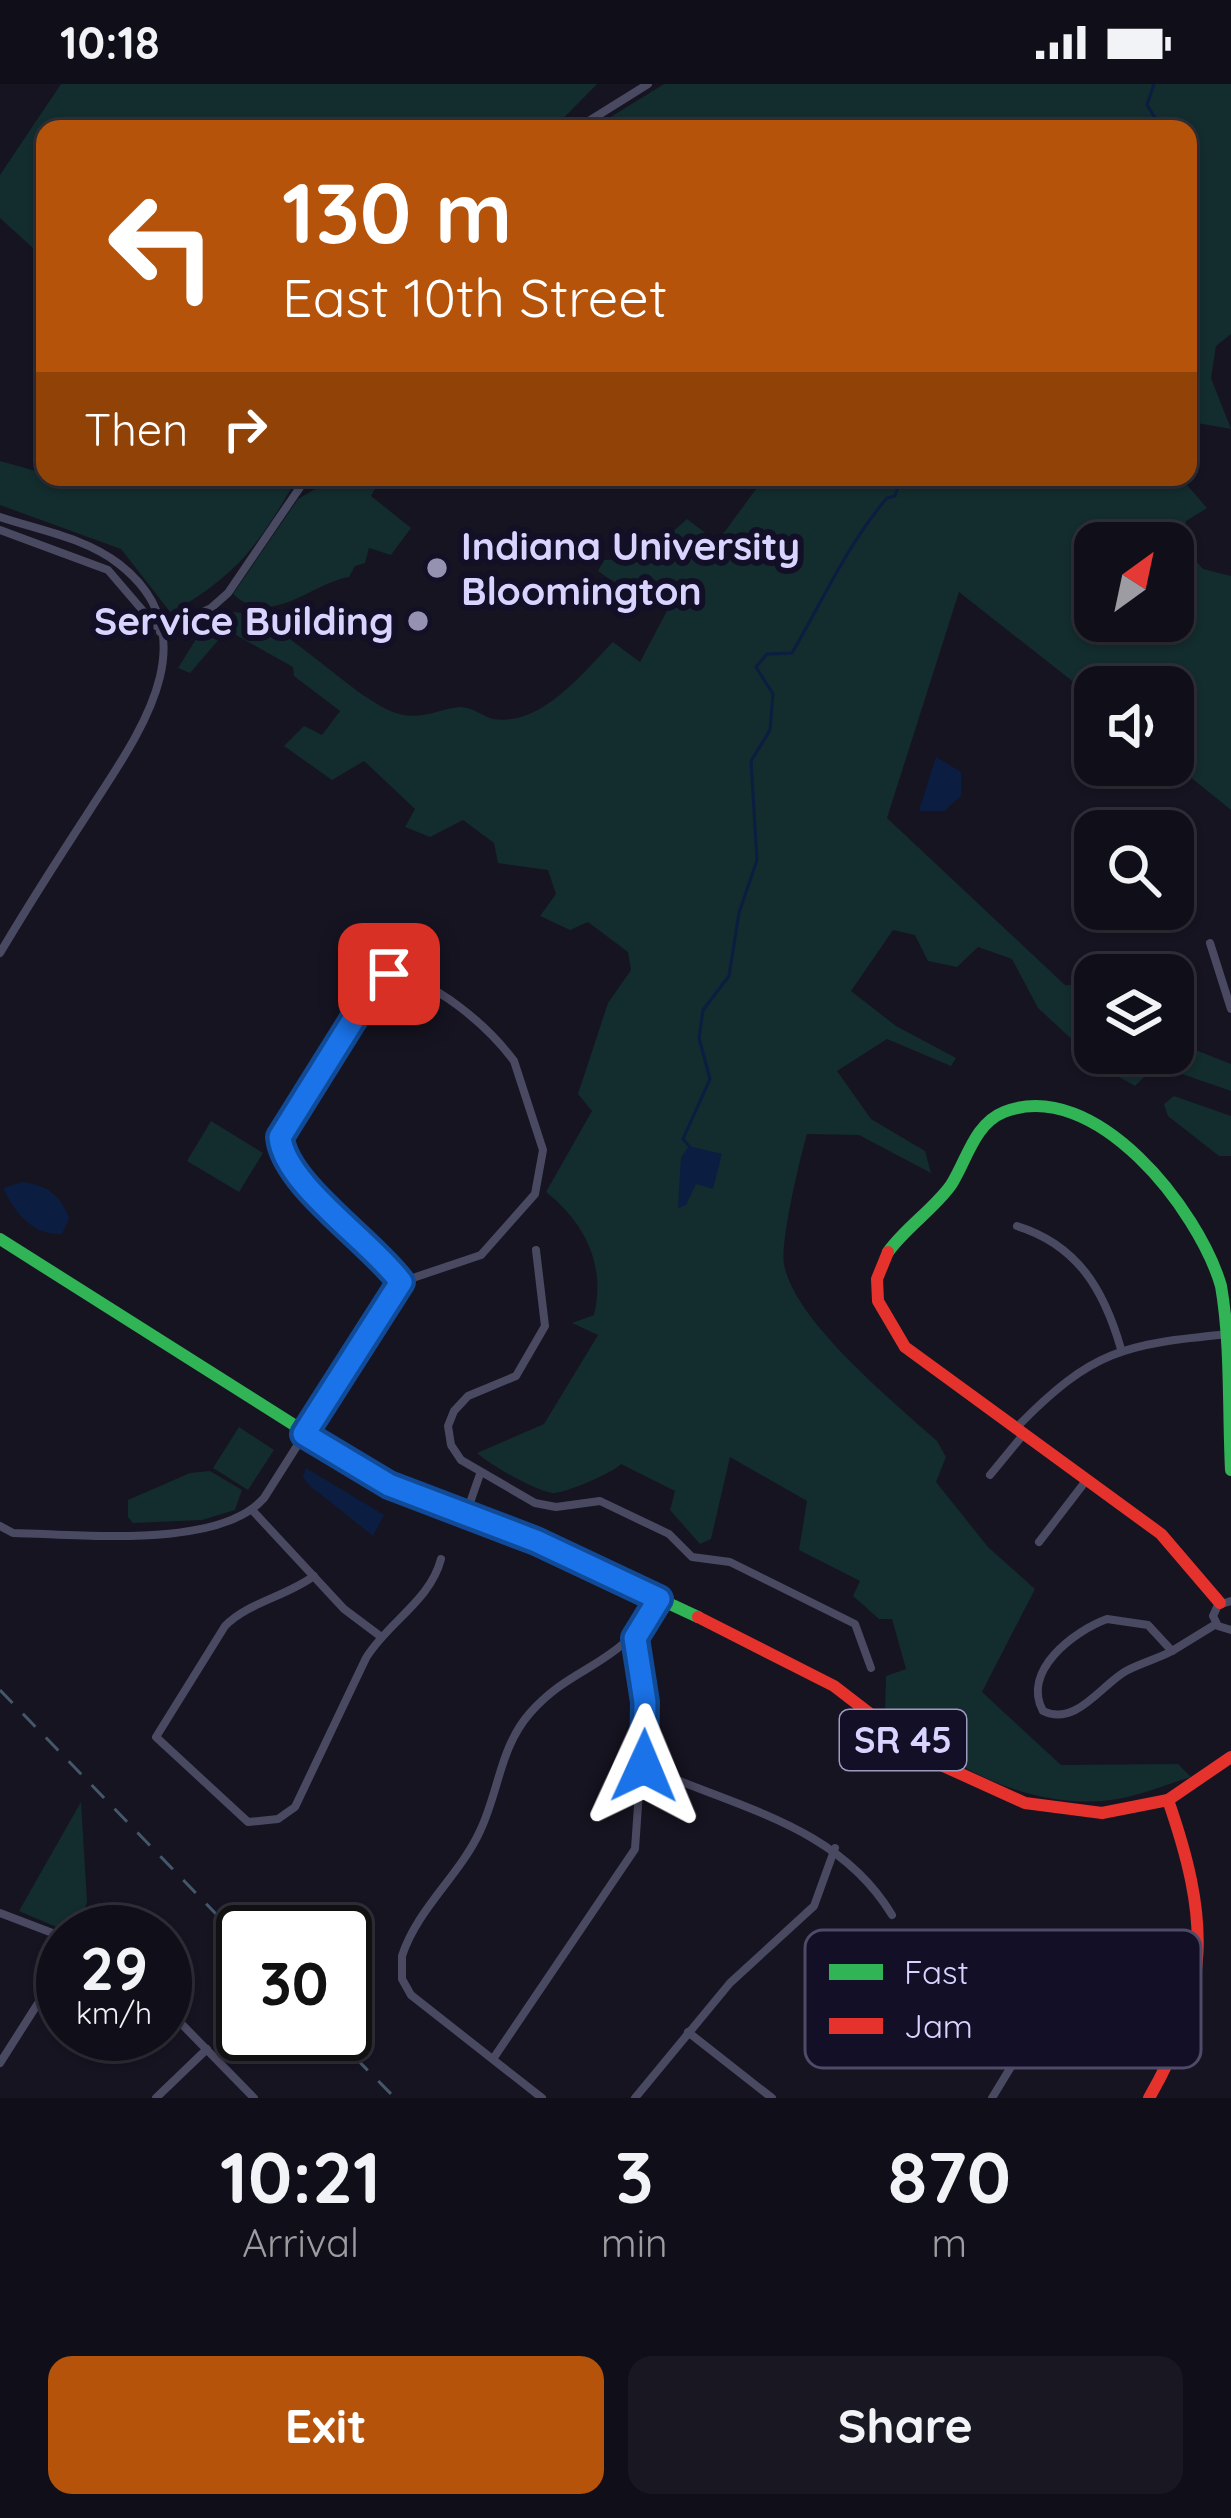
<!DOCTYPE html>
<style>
body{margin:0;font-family:Quicksand,sans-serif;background:#191822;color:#f1f3f6;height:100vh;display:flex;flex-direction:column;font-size:45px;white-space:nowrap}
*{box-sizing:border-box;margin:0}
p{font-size:39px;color:#9c9ca2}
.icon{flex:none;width:66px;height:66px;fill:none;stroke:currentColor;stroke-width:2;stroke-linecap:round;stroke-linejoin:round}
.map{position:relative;height:2014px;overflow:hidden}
.drawer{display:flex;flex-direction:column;background:#100f19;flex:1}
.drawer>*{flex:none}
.banner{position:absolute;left:36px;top:36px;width:1161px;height:366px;border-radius:24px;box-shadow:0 3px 9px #0004,0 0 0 3px #302f38;background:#b45309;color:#fff;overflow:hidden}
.needle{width:78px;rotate:33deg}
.tools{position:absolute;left:1074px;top:438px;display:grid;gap:24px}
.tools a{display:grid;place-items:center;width:120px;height:120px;border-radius:24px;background:#100f19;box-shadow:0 3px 9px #0004,0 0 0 3px #302f38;font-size:60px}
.speed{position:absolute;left:36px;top:1821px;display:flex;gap:24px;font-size:60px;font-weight:700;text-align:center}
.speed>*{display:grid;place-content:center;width:156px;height:156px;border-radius:50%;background:#100f19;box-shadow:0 3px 9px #0004,0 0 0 3px #302f38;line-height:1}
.speed small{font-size:30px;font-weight:400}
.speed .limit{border:6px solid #111;border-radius:18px;background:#fff;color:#111}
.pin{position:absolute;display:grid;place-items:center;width:102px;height:102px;color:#fff;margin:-51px;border-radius:24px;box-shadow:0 6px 18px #0006}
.me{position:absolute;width:132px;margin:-66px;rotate:1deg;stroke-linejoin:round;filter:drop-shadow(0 0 9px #0008)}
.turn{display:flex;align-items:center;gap:42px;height:252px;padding:0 48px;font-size:54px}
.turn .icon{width:156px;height:156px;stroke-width:2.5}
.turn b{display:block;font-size:84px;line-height:102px}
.then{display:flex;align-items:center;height:114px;padding:0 48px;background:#0003;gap:24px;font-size:45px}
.eta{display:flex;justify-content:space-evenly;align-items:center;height:204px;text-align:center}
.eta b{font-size:72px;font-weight:700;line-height:84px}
.action{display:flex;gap:24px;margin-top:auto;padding:24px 48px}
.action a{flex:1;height:138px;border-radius:24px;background:#b45309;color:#fff;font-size:48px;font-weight:700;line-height:138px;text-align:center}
.action a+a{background:#191822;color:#f1f3f6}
.status{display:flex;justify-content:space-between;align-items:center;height:84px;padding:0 60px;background:#100f19;direction:ltr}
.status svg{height:33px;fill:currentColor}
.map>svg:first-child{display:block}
.green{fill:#132c2d;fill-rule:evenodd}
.water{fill:#0b1e41}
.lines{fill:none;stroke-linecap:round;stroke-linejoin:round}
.stream{stroke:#0b1e41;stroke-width:3}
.street{stroke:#4a4962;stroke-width:8}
.fast{stroke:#30b455;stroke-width:12}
.jam{stroke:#e5322d;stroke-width:12}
.rail{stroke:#43596b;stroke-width:3;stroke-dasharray:18 15;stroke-linecap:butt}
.route-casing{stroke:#114b97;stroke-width:30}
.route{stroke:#1a73e8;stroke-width:21}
.poi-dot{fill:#9591b1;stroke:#130f26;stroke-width:4.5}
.labels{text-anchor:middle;stroke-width:12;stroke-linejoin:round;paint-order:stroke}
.shield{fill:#130f26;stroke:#9e99be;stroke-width:3}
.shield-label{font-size:36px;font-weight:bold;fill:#d9d4ff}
.poi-label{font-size:39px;font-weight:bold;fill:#d9d4ff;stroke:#130f26;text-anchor:start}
.key{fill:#130f26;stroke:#4e4a67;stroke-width:3}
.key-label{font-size:33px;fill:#d9d4ff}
</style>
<div class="status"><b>10:18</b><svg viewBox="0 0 49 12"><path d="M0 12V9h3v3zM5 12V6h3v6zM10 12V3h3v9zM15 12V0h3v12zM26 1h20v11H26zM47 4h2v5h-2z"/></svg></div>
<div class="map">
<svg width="1231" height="2014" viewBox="0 0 1231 2014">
<rect width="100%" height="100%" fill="#161421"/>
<!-- green -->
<g class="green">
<path d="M61 0H597L553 45H45V175L0 134V91Z"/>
<path d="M664 0H1231V250L1216 262 1211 294 1231 345 1197 339 1188 359V45H602L609 34Z"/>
<path d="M45 359V393H298C258 461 241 488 171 529L121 465 0 421V377L36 387Z"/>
<path d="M336 393H357L375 405 371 412 411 444 391 471 369 464 365 479 355 482 349 493C312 499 270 545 233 510L298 415Z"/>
<path d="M765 393H1180L1207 424 1186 437 1182 461 1203 485 1231 492V726L1173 679V603H1095V615L959 508 887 734 1065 901 1095 902V969H1173V924L1186 940 1182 952 1188 963 1231 980V1007L1156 981 1135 1002 1103 984 1038 924 1012 875 978 863 957 883 928 877 915 851 893 846 851 907 896 942 956 974 951 982 887 955 837 987 871 1035 925 1067 931 1089 859 1051 807 1050C800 1074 780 1158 784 1180 794 1237 894 1318 937 1357L946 1373 936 1398 988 1463 1035 1505 982 1608 1061 1681 1178 1680 1191 1693C1167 1700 1142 1711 1118 1715 1033 1729 946 1682 885 1628L886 1592 906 1585 892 1535H879L853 1512 860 1497 799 1466 807 1417 730 1373 711 1455 700 1460 670 1426 675 1407 621 1380C615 1388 564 1410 553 1409 536 1407 490 1381 477 1369L544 1340 598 1251 572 1239 594 1231C606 1181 585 1139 546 1108L592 1027 578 1010 608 919 631 886 628 868 588 838 570 846 540 832 556 810 548 786 498 779 494 759 463 736 430 753 405 743 415 725 364 677 332 696 284 662 304 642 322 651 340 627 294 592 293 583 227 546 190 589 178 584C191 565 203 537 226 529 265 517 351 615 396 629 420 637 436 626 459 623 471 622 482 632 493 635 542 643 584 587 613 558L640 578 670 521 661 500 615 499 598 487 604 476 642 475 687 435 717 458ZM1095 459H1173V537H1095Z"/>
<path d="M1174 1012 1231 1032V1072H1219L1168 1032 1164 1020Z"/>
<path d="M211 1037 263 1069 239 1108 187 1077Z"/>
<path d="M239 1343 274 1366 248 1406 213 1384Z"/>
<path d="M210 1387 242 1406 235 1426 202 1436 133 1439 128 1433V1416L190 1389Z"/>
<path d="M81 1718 87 1818 79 1843 68 1848 19 1827Z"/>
</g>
<!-- water -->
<g class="water">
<path d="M936 673 961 688V712L944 727H919Z"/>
<path d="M689 1062 722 1070 713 1105 696 1100 686 1121 678 1124 681 1073Z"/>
<path d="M23 1098C48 1102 60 1111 69 1134L62 1150C32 1152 15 1128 3 1104Z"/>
<path d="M306 1384 384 1431 373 1452 309 1401 303 1393Z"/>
</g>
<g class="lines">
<!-- stream -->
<g class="stream">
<path d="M1154 0 1147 21 1162 45"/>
<path d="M689 1062 683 1055 710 995 699 954 703 926 729 892 739 829 757 776 751 677 770 646 773 610 756 583 767 570 792 569C823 516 847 461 887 414L895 412 901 393"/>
</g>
<!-- street -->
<g class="street">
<path d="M576 45 648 0"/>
<path d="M0 433C39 446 86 454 119 480 214 554 135 655 88 729 58 775 28 822 0 869"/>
<path d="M0 446 108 486 156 542"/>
<path d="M160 548 211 524 228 509 307 393"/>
<path d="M1210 859 1231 925"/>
<path d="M389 890C433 894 488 942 514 977L543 1066 535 1110 481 1171 401 1198C370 1155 285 1103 279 1053L378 895Z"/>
<path d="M1017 1142C1078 1161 1104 1206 1121 1265"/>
<path d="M536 1166 545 1242 516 1292 468 1312 454 1327 448 1342 451 1361 461 1376 535 1419 556 1423 600 1417 669 1450 692 1473 730 1478 855 1540 871 1584"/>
<path d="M1016 1344C1092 1266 1123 1260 1230 1250"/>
<path d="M990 1391 1023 1351"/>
<path d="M253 1427 344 1525 380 1552"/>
<path d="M466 1430 480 1390"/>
<path d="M0 1442 13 1449C80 1450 218 1466 264 1414L401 1198"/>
<path d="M1039 1458 1085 1398"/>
<path d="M314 1492C285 1513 249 1518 225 1542L156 1653 248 1738 278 1735 295 1723 366 1574C388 1538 430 1517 441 1475"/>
<path d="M1231 1517 1218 1521 1213 1532 1218 1542 1231 1546"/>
<path d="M1107 1535 1148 1541 1172 1567C1157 1575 1141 1579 1126 1587 1101 1601 1076 1643 1043 1627 1021 1587 1074 1547 1107 1535Z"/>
<path d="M1172 1567 1216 1540"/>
<path d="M644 1682C736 1724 837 1740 892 1831"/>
<path d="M0 1829 63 1853"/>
<path d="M84 1848 98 1824"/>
<path d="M165 1923 254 2014"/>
<path d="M688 1948 772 2014"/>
<path d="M493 1975 635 1765 645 1621 635 1554"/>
<path d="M0 1979 63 1880"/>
<path d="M156 2014 207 1965"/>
<path d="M542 2014 411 1911 402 1895V1872C417 1825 460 1791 480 1747 499 1707 500 1663 530 1629 575 1578 619 1585 659 1515"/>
<path d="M635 2014 730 1899 814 1822 835 1764"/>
<path d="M992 2014 1091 1851"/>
</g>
<!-- fast -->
<g class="fast">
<path d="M0 1155 389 1401 535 1457 698 1533"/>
<path d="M888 1168C906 1143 933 1126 951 1101 967 1076 974 1040 1004 1028 1095 992 1199 1126 1221 1202 1231 1259 1228 1327 1231 1386"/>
</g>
<!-- jam -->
<g class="jam">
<path d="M888 1168 877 1195 878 1217 905 1263 1161 1450 1220 1519"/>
<path d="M698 1533 834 1602 930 1676 1025 1719 1102 1729 1168 1716 1231 1673"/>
<path d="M1149 2014C1212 1904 1209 1834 1168 1716"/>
</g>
<!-- rail -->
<g class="rail">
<path d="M0 1606 243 1858"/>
<path d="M332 1950 395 2014"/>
</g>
</g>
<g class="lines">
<!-- route casing -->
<g class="route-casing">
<path id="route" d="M389 890 378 896 280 1053C284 1100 371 1157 401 1198L304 1350 389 1401 536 1457 659 1515 635 1554 645 1618 644 1682"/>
</g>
<!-- route -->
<use href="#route" class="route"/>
</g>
<!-- markers -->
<g class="poi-dot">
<circle cx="437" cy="484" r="12"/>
<circle cx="418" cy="537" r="12"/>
</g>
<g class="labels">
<!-- shield labels -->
<rect class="shield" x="840" y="1626" width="126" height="60" rx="9"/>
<g class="shield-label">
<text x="903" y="1669">SR 45</text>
</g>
<!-- poi labels -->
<g class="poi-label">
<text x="461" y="476">Indiana University<tspan x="461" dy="45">Bloomington</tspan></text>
<text x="394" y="551" text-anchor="end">Service Building</text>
</g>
</g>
<!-- legend -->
<rect x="805" y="1846" width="396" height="138" rx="18" class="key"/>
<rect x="829" y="1880" width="54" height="16" fill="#30b455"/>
<rect x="829" y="1934" width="54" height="16" fill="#e5322d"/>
<g class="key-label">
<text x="904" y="1900">Fast</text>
<text x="904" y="1954">Jam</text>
</g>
</svg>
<div class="tools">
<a><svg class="needle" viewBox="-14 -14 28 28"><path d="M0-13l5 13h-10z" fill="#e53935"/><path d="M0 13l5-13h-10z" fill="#9c9ca2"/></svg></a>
<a><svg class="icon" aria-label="sound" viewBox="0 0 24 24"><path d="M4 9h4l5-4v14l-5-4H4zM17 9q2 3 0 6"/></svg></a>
<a><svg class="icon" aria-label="search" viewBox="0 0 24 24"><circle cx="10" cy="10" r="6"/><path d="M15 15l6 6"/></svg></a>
<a><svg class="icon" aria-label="layers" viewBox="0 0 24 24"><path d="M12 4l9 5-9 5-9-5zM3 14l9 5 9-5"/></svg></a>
</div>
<div class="speed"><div>29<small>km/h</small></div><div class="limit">30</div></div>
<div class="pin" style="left:389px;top:890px;background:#d93025"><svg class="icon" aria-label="arrive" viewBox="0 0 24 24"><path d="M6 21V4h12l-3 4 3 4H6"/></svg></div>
<svg class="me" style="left:644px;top:1682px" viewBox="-20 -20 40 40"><path d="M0-17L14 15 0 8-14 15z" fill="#1a73e8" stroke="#fff" stroke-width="4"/></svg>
<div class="banner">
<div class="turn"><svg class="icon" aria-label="left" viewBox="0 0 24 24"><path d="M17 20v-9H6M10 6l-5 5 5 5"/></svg><div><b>130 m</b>East 10th Street</div></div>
<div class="then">Then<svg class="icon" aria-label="right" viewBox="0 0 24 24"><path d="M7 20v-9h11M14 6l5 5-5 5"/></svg></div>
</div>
</div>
<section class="drawer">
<div class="eta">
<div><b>10:21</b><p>Arrival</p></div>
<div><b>3</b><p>min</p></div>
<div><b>870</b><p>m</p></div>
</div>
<div class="action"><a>Exit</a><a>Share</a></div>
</section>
